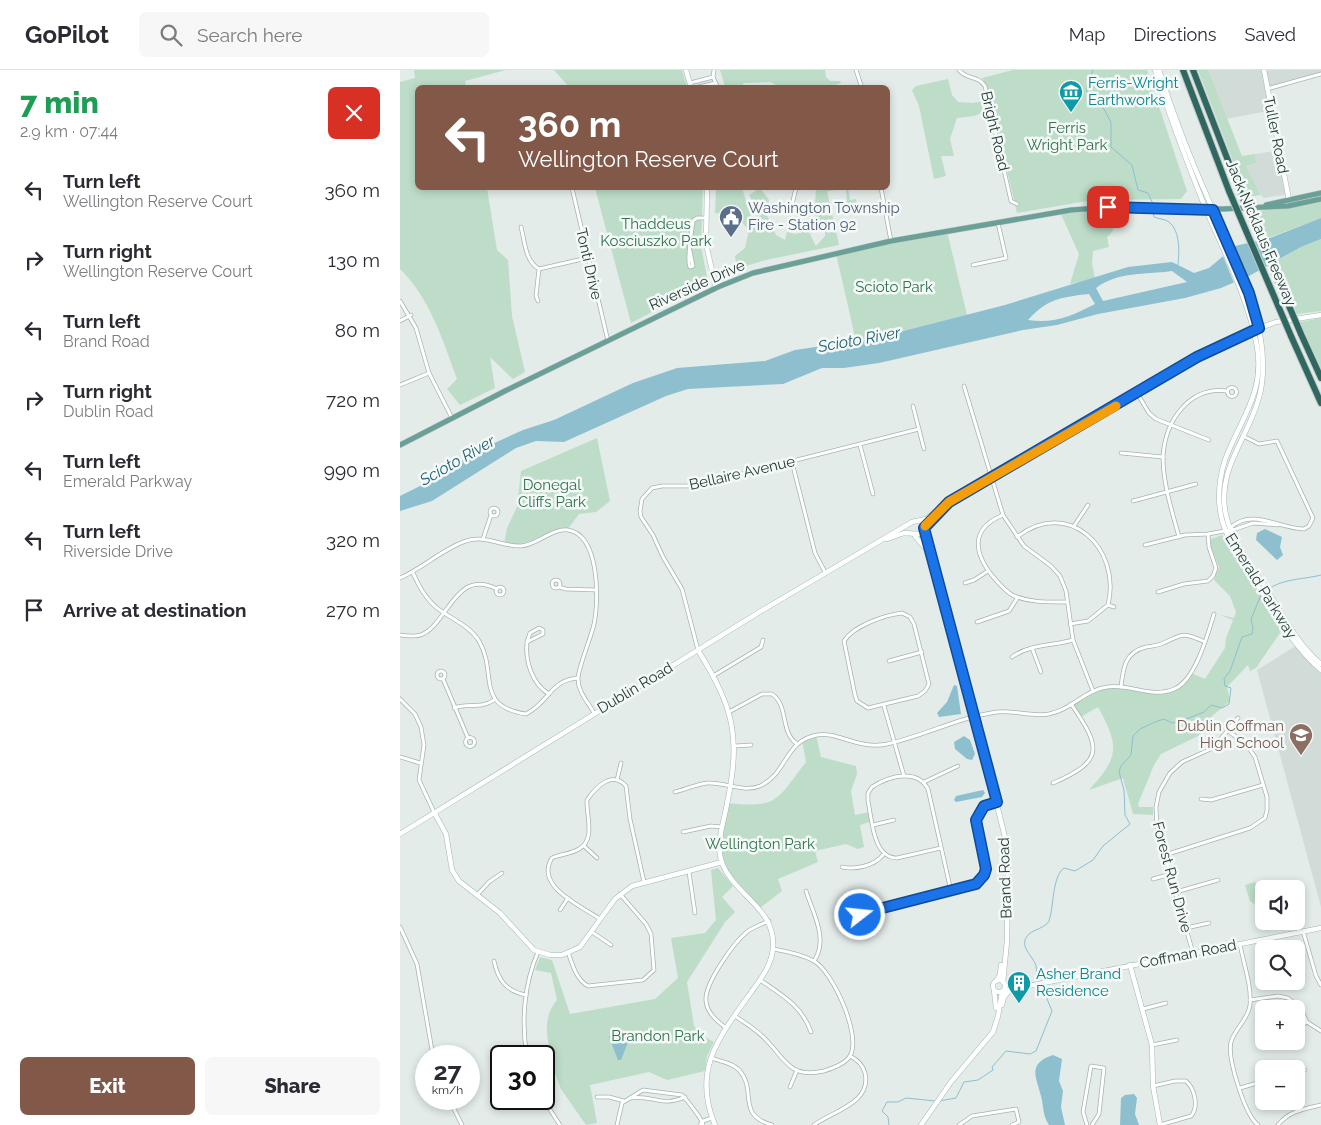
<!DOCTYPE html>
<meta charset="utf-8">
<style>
body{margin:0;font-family:Raleway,sans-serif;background:#f7f7f7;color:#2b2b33;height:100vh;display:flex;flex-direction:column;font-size:19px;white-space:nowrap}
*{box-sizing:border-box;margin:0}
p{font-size:16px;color:#7c7c81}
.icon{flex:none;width:28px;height:28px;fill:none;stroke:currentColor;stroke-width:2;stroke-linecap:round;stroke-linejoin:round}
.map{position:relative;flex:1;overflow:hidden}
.side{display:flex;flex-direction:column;background:#fff;width:400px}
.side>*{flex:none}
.guide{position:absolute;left:15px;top:15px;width:475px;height:105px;border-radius:8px;box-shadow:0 2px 8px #0003;background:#825848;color:#fff;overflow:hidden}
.buttons{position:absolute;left:855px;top:810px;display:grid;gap:10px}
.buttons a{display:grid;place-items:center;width:50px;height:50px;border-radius:8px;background:#fff;box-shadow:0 2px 8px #0003;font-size:25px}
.speed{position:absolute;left:15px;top:975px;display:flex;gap:10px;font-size:25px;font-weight:700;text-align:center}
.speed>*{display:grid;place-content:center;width:65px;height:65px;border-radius:50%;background:#fff;box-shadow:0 2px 8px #0003;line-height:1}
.speed small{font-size:12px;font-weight:400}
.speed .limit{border:2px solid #111;border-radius:8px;background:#fff;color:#111}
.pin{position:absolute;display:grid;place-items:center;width:42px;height:42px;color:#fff;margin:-21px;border-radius:10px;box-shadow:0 2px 8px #0006}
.me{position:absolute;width:55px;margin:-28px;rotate:74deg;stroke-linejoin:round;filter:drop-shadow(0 0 4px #0008)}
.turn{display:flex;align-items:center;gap:18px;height:105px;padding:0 20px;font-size:22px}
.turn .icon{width:65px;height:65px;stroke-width:2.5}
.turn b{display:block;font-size:35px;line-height:42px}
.round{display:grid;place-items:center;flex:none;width:52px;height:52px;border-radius:8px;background:#f7f7f7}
.summary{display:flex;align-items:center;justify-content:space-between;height:85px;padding:0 20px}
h1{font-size:30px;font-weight:800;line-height:38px;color:#1e9e55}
.button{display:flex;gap:10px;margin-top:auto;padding:10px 20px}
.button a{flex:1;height:58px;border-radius:8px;background:#825848;color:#fff;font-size:20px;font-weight:800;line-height:58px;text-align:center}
.button a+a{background:#f7f7f7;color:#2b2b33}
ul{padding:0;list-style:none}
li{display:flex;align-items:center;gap:15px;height:70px;padding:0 20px}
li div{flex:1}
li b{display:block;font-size:19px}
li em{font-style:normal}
header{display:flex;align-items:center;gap:30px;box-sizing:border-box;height:70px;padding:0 25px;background:#fff;border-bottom:1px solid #e1e1e2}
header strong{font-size:24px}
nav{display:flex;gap:28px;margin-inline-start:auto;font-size:18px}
.search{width:350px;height:45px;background:#f7f7f7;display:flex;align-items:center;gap:12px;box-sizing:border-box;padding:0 18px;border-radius:8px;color:#7c7c81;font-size:19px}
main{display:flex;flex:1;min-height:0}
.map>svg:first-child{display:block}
.built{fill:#d1dcd8}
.green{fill:#bdddc8}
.water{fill:#8ebfcf;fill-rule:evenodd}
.pier{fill:#e3ece9}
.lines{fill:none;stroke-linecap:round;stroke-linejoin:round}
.stream{stroke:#8ebfcf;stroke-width:1}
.street-casing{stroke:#a6b4b0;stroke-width:4.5}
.secondary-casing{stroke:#a2b8b2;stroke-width:5.5}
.primary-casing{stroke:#c2c9c7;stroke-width:6}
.highway-casing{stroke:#c2c9c7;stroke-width:8}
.street{stroke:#fff;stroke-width:3}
.secondary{stroke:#fff;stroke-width:4.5}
.primary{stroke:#6aa097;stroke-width:5}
.highway{stroke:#306861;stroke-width:6}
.highway-bridge-casing{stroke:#c2c9c7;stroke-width:8;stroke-linecap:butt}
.highway-bridge{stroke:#306861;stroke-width:6}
.route-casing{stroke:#114b97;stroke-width:12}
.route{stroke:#1a73e8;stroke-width:9}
.slow{stroke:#f59e0b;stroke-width:9}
.labels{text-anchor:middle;stroke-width:5;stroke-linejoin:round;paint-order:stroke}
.culture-label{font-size:15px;fill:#0d838f;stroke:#f4f9f7;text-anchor:start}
.park-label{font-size:15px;fill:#2f734f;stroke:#f4f9f7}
.street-label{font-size:15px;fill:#243d38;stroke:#f4f9f7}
.service-label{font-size:15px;fill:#4e5e75;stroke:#f4f9f7;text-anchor:start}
.education-label{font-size:15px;fill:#785e54;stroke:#f4f9f7;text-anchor:end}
.water-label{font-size:16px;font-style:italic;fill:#206177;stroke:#f4f9f7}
</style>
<header>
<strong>GoPilot</strong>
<div class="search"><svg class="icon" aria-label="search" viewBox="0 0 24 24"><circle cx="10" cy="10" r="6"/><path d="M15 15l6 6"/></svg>Search here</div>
<nav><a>Map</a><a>Directions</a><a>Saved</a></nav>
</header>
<main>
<section class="side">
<div class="summary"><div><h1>7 min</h1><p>2.9 km · 07:44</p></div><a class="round" style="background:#d93025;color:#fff"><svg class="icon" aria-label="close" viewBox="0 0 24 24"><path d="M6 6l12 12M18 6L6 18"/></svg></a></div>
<ul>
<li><svg class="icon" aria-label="left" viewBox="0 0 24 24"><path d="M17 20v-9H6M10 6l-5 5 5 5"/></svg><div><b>Turn left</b><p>Wellington Reserve Court</p></div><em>360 m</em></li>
<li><svg class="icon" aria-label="right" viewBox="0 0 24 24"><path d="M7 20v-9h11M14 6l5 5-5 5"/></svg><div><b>Turn right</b><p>Wellington Reserve Court</p></div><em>130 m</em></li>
<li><svg class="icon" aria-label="left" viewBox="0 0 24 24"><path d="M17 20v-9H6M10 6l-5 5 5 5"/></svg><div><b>Turn left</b><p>Brand Road</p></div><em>80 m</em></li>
<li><svg class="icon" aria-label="right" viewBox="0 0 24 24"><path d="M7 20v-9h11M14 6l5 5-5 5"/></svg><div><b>Turn right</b><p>Dublin Road</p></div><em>720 m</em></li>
<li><svg class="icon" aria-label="left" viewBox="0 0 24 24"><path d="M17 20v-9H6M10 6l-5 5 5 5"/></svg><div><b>Turn left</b><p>Emerald Parkway</p></div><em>990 m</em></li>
<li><svg class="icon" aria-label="left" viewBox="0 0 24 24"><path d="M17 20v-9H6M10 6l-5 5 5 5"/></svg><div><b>Turn left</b><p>Riverside Drive</p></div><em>320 m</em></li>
<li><svg class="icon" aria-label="arrive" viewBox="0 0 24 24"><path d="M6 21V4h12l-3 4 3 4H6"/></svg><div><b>Arrive at destination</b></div><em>270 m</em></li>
</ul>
<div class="button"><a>Exit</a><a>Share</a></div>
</section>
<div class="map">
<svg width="921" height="1055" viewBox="0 0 921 1055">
<rect width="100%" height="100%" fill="#e3ece9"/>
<!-- built -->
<g class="built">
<path d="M808 0H921V5L870 21 873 40 826 49Z"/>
<path d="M881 80 890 124 863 128 846 96 856 93 855 84Z"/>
<path d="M897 575 921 600V837L857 600Z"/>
</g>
<!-- green -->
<g class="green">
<path d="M14 0H106L65 11 66 17 18 18V118H87L97 180 108 190 112 246 125 302 113 309 90 287 95 318 60 335 47 319 57 309C43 271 30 228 0 199V12L15 8Z"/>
<path d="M154 0H282L287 17H169Z"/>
<path d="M320 0H425L426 7 430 11H440L441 13 435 15 434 18H382L370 12 344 13 340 17H325Z"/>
<path d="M613 0H747L787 121 781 129 693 130 617 143 588 19 582 8Z"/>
<path d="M798 0H808L842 86 855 84 856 93 846 96 861 125 847 127Z"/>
<path d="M548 9 552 25 558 32 572 33 586 31 588 41 574 46 557 48 550 69 554 86H541L546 106 534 109 519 36 512 20 516 16Z"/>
<path d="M195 118H303L301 176 308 213 231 253Z"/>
<path d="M316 118H342L352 149 356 147 357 139 349 125 360 118 369 130 366 143 376 165 385 170 387 162 396 164 408 160 416 176 425 166V162L411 138 415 134 416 118H448L450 130 456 129 457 135 450 140 447 134 446 119 427 121 439 175 366 190 343 197 336 193 335 186 345 178 349 160 336 146 315 143Z"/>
<path d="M921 131V148L865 169 854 145 858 141H869L856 140 895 137Z"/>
<path d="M715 137C716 148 717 160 707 167L709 177 693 181 692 194 695 208 670 214 679 184 660 142Z"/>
<path d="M547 161 567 245 476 268 456 271 436 184Z"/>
<path d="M921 169V241L897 244 875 192 901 177Z"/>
<path d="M921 248V298L900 252Z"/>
<path d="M197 368 210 431 196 442 179 444 167 460 123 476 104 474 107 458 117 437 121 401Z"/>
<path d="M822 465 882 560 856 598 850 601 848 595 827 617 830 631 812 646 806 660 798 666 761 684 754 695 738 734 739 737H753V745L733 744 723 708 689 720C719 687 720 677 698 637L681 647 671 634 693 621 707 617 752 623 774 619 791 603 805 609 825 578 826 568 833 550 820 545 834 548 836 542 830 526 814 510 819 497 810 475 811 469Z"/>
<path d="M416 665 421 687 456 696 457 704 451 721 455 745 470 742 473 751 460 755 464 777 458 779 446 774 415 781 418 792 378 809 382 821 360 838C344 822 321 804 320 779 319 764 325 747 328 733 379 739 377 729 406 692L402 670Z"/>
<path d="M318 798 333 816 322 827 335 842 325 852 287 912 294 956 301 965 314 972 307 986 305 1001 267 1010 249 1002 190 1015 197 1053 186 1055 161 1019 155 1003 144 1008V1004L155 998C148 974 140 950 157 930L151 903 135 900 140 887 152 890 170 944 255 929 278 908 271 868 305 863 316 850 311 800Z"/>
<path d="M855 812 857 818 864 822 857 836 850 831 845 815Z"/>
</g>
<!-- water -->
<g class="water">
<path d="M921 148V169L901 177 849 206 821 218 785 228 698 244 657 255 623 260 479 293 444 298H422L383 314 288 319 266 326 164 372 136 371 116 378 32 431 0 441V426L28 412 79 380 123 360 154 350 233 313 277 298 365 291 395 280 476 268 605 235 728 197 772 192 794 203 809 198 835 176 870 168ZM772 201 787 212 703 231 696 218C719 201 744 205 772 201ZM689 224 695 234C672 246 654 254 628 250 647 229 661 227 689 224Z"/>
<path d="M865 459 882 467 880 477 883 485 877 490 856 470 857 463Z"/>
<path d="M554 615 557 616 561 644 539 647 537 643 547 632Z"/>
<path d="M564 666 570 670 575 684 572 690 567 689 555 679 554 672Z"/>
<path d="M583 720 585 723 582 727 556 732 554 730 556 726Z"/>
<path d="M215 961 226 964 230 967 221 990H218L209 967Z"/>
<path d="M653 985 662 989 659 1011 663 1021 661 1037 665 1055H649C642 1044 644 1037 641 1026 637 1008 626 994 653 985Z"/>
<path d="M734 1024 737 1028 735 1044 739 1055H720L721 1028 725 1025Z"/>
</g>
<!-- pier -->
<path class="pier" d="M833 175 848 209 835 215 822 184Z"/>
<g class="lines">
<!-- stream -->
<g class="stream">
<path d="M693 0 686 19 692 31 701 34 711 52V77L732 95 738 120 748 123 753 134"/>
<path d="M753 140 754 147C759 149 765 149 769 152 781 162 779 183 778 195"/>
<path d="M864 523C879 508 902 510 921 505"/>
<path d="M637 912C636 907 637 901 636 896 633 885 617 876 629 864 635 859 645 858 649 851 654 836 652 807 664 798L675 801 693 790 703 776 730 754 725 745 724 720 719 702 721 696 731 685 733 666 740 659 755 652 764 649 772 653 781 651 804 642 811 635 822 638 829 634 831 618 825 616 824 609 830 601 842 567 852 564 853 558 851 549 861 525"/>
<path d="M539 1031 556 1028 564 1012 578 1010 593 1000 592 997 606 981 630 984 636 981 652 941 645 924 638 916"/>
<path d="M489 1055 488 1047 482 1041 487 1032H498L506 1028 535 1031"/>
</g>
<!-- street casing -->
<g class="street-casing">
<g id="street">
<path d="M314 0 313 7 318 18"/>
<path d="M456 0 462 18"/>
<path d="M559 0C566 10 578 5 585 16L611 131 617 134"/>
<path d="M290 13 313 7"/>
<path d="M294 18 315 13"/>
<path d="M867 19 921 4"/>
<path d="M172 118 208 271"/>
<path d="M481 118 491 171"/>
<path d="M391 139 396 118"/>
<path d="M121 157C125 172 125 191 139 199L187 188"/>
<path d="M290 181 293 196 290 197C286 190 292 161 293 151L297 148H305"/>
<path d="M573 195 606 188 598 153"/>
<path d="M0 231 16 258 29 303 52 348"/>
<path d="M138 231 136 226 139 199"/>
<path d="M0 251 11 245"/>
<path d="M0 315 29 303"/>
<path d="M564 316 603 445 624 476 651 496 660 506 666 521 673 570 693 621"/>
<circle cx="832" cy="322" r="4.5"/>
<path d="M737 323 749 343 756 349 809 370"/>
<path d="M513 336 524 379"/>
<path d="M460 375 473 424"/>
<path d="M721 383 763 387"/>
<path d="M392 392 415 483 425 502"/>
<path d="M733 431 796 414"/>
<circle cx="94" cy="442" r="4"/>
<path d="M603 445C569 459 574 484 594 508 600 515 606 522 614 526 632 533 649 532 667 532"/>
<path d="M674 456 688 435"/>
<path d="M830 458C852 437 879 459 904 459L909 456 913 448 877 371 859 374 843 366"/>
<path d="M617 467C668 427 722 478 708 535L688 551 670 554"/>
<path d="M779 467C772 441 763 414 763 387 765 351 789 316 827 321"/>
<path d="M83 469 91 445"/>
<path d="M745 475 785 465 808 464 836 459 853 453 878 455"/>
<path d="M13 503C19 516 25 528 37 538 51 549 69 555 79 571 98 603 74 636 126 644 149 633 150 610 178 608"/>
<path d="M0 508C23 498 44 478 66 471 85 464 102 477 121 476 137 475 152 458 168 460 200 465 199 531 194 554 191 568 178 598 178 609 178 622 188 632 194 643"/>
<circle cx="156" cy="514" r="4"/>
<path d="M565 513 574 510 588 501"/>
<path d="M159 517 166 519 196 520"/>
<circle cx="100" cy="521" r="4"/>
<path d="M758 522 784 514 808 511 813 506 816 498 809 477 808 464"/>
<path d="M708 535 714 537"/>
<path d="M502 543 510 547 514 554 529 614 525 621 518 626 468 638 457 631 455 625 444 571C453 556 485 545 502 543Z"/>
<path d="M577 552 609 541 618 527"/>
<path d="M139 558 143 560V564L127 572 130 563Z"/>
<path d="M0 565C7 566 17 567 23 564 49 551 56 498 97 519"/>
<path d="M127 572C125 591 132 614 149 624"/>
<path d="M632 578 641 602"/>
<path d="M298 580 282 519 263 487 253 465 241 447 240 441 242 429 252 418 262 416H294L519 359"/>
<path d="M612 587C630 574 653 576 673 570"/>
<path d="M489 591 522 582"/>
<circle cx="41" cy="605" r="4"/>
<path d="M313 606 361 577 363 570"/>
<path d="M43 609 68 668"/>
<path d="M721 617C723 598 725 582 746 577 751 576 756 576 761 574 783 565 780 561 805 572"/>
<path d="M0 629 15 644 21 657 24 675 19 710 34 742"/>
<path d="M484 636 504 706"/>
<path d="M54 638C68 633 81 639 94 630"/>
<path d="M329 642 362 624H372C389 636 380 661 396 673"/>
<circle cx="70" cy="672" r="4.5"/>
<path d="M335 676 351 675"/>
<path d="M0 687 20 693"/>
<path d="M217 710 221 693"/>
<path d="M524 712 558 696"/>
<path d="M653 713C705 691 701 677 671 634"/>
<path d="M275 722C286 719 297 714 308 713 325 712 344 723 360 716 388 703 384 671 417 665 437 661 458 680 487 674 524 666 559 647 597 642 614 640 632 647 649 644 671 640 685 620 707 617 730 613 751 629 774 619 795 611 808 564 814 544"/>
<path d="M801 729 811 730 863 715"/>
<path d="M473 755 494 750"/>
<path d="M283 762 311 756 322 757"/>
<path d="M184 776 197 788"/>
<path d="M541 778 497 788C473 788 472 750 468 731V723L472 717C489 706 517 698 528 719L551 821"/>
<path d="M765 785 850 758 865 748 867 740V727L855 687 846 674 828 661"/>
<path d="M442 797C455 800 474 796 483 785"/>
<path d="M289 802 295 843"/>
<path d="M753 809 771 804"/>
<path d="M406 821C413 843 429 870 414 891"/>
<path d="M776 822 818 810"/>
<path d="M77 825 89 812 102 803"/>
<circle cx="463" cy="843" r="4"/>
<path d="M160 840 168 828"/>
<path d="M467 842 569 816C601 807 577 771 576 750L583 736 596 733"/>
<path d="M200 849C181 836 134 816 152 788 161 784 171 784 179 779 196 769 186 746 187 730 196 717 212 700 226 716L230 749 244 812"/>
<path d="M0 857 17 894 33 986"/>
<path d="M786 858 809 853"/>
<path d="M903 861 916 906 921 915"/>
<path d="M192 862 211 875"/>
<path d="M840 874C843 892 852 916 850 935 848 950 835 958 831 972 827 988 845 1045 858 1055"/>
<path d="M168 882C173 896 176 909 188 916L243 910 254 900 251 864 246 854 220 824"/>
<path d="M793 883 757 758 756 737 759 722 770 703 782 692 813 678 838 648"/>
<path d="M94 891C98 910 106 921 126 925"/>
<path d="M360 910C382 925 402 936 411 962"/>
<path d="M850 930 878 926 888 928 900 938 907 952 921 961"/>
<path d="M743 939 766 933"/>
<path d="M335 946C346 954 359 961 368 972 377 981 383 992 394 999 403 1004 415 1003 424 1001 433 998 445 994 450 986 462 966 433 902 414 891 403 885 385 881 373 879"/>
<path d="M326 958C317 951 307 943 306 931 304 914 334 872 348 861 354 857 362 854 369 851"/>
<path d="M896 959 907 952"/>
<path d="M752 975 777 970"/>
<path d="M127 986C121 952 124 914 138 882"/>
<path d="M311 988C320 991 333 993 340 1001 357 1021 336 1045 372 1055"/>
<path d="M896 1002 905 1000"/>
<path d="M753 1016 775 1011H786C795 1019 799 1037 791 1046L760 1055"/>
<path d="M390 1017 397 1000"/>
<path d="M840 1018 864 1011"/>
<path d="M197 1027H209L224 1031"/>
<path d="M230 1028C253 1024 260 1038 285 1027"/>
<path d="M49 1029 62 1055"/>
<path d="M143 1029 160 1055"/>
<path d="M217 1055 222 1033 243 1020 282 1025C286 1029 303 1050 303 1055"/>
<path d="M300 1055 303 1051 312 1048"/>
<path d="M414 1055C433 1041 472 1033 465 1003 463 995 458 990 450 986"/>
<path d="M559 1055 572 1046 616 1039 619 1052 612 1055"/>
<path d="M687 1055 683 1042 691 996 704 998 699 1044 692 1055"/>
<path d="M878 1055C889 1041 904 1039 921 1035"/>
</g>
</g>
<!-- secondary casing -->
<g class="secondary-casing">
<g id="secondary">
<path d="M286 0 291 18"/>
<path d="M755 0C770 48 788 95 807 142 826 186 848 228 857 276 865 324 840 349 825 390 819 409 817 430 822 450 829 474 845 495 858 516 877 546 894 577 921 600"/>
<path d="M759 0C773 44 790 88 809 131 826 169 851 211 858 253 863 279 866 305 858 331 846 371 816 401 826 445 832 472 851 495 866 518 882 544 897 574 921 594"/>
<path d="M864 0 889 130"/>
<path d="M307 118 306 174 316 218"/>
<path d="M523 461 575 648 605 767 608 788 607 871 603 912"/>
<path d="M515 466 526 479"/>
<path d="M487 469 504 463 520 464 535 444"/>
<path d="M298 580C334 639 341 666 327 734 324 752 315 775 322 793 335 826 376 838 373 878 372 894 361 909 352 921 321 965 291 998 315 1055"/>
<path d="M34 742 46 764 52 800 59 811 100 843 134 880 150 885H162L180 877 215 829 232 816 322 792"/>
<path d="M0 764 361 541 512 452 526 449 549 432 797 287 841 265 876 252 921 245"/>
<path d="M730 895 752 975 753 1016 760 1055"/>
<circle cx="599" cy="916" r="6"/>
<path d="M596 911 600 905 601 895"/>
<path d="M605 914 612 917 621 916"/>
<path d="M594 920 596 938"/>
<path d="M603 921 921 858"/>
<path d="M602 935 604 927 609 921"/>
<path d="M521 1055 551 1012 593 962 598 946 602 922"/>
</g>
</g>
<!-- primary casing -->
<g class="primary-casing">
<g id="primary">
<path d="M866 135 921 123"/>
<path d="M0 375 105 321 318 217 353 203 491 171 671 140 727 136 822 139 888 136 921 129"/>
</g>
</g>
<!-- highway casing -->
<g class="highway-casing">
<g id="highway">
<path d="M783 0 829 121"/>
<path d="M793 0 839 119"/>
<path d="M901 264 921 308"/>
<path d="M891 266 921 333"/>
</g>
</g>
<!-- street -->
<use href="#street" class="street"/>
<!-- secondary -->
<use href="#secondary" class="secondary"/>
<!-- primary -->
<use href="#primary" class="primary"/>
<!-- highway -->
<use href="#highway" class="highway"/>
<!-- highway-bridge casing -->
<g class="highway-bridge-casing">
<g id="highway-bridge">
<path d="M839 119 901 264"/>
<path d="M829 121 891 266"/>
</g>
</g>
<!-- highway-bridge -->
<use href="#highway-bridge" class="highway-bridge"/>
</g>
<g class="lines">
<!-- route casing -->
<g class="route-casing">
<path id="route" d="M460 845 464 847 467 842 576 814 584 805 586 799 576 750 584 736 597 732 524 458 549 432 797 287 859 258 849 223 813 140 708 137"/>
</g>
<!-- route -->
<use href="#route" class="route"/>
<!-- slow -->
<path class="slow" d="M525 456 549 432 716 336"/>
</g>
<!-- icons -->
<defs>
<g id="museum-pin" transform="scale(1.25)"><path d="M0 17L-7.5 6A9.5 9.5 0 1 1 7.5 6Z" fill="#0f9aa8" stroke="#f4f9f7"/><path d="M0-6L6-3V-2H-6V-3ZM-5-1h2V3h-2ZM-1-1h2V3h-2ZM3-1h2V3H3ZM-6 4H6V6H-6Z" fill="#fff"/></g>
<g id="civic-pin" transform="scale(1.25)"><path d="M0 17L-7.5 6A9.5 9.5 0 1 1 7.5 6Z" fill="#5c6f8a" stroke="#f4f9f7"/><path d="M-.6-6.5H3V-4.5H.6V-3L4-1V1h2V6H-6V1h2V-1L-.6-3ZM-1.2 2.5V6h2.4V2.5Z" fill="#fff"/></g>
<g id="school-pin" transform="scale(1.25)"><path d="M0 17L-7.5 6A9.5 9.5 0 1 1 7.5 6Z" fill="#8d6e63" stroke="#f4f9f7"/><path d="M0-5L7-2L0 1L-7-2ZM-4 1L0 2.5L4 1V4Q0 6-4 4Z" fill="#fff"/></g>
<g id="building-pin" transform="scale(1.25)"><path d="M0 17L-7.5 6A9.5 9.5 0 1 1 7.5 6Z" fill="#0f9aa8" stroke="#f4f9f7"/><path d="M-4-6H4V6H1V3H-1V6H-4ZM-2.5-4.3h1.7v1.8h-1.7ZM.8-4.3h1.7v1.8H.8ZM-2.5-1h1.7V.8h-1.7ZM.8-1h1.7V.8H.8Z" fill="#fff"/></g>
</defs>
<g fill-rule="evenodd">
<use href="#museum-pin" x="671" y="22"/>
<use href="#civic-pin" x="331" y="147"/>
<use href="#school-pin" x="901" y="665"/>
<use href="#building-pin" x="619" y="913"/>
</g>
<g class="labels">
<!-- culture labels -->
<g class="culture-label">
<text x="688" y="18">Ferris-Wright<tspan x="688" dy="17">Earthworks</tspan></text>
<text x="636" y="909">Asher Brand<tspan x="636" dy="17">Residence</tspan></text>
</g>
<!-- park labels -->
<g class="park-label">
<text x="667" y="63">Ferris<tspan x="667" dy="17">Wright Park</tspan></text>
<text x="256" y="159">Thaddeus<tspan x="256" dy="17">Kosciuszko Park</tspan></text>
<text x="494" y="222">Scioto Park</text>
<text x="152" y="420">Donegal<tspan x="152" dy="17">Cliffs Park</tspan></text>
<text x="360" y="779">Wellington Park</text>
<text x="258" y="971">Brandon Park</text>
</g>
<!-- street labels -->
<g class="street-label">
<text transform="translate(595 61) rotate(77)" y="5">Bright Road</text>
<text transform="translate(876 65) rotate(79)" y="5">Tuller Road</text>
<text transform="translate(861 163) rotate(67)" y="5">Jack Nicklaus Freeway</text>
<text transform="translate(189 194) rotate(77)" y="5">Tonti Drive</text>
<text transform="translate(297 215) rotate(-24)" y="5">Riverside Drive</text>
<text transform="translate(342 403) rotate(-13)" y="5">Bellaire Avenue</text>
<text transform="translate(861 516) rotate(58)" y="5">Emerald Parkway</text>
<text transform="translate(235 618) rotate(-31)" y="5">Dublin Road</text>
<text transform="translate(772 807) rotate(75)" y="5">Forest Run Drive</text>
<text transform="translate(605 808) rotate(-92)" y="5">Brand Road</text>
<text transform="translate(788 884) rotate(-11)" y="5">Coffman Road</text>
</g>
<!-- service labels -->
<g class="service-label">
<text x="348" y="143">Washington Township<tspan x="348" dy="17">Fire - Station 92</tspan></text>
</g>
<!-- education labels -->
<g class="education-label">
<text x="884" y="661">Dublin Coffman<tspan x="884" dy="17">High School</tspan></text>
</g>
<!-- water labels -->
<g class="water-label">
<text transform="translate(459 269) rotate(-10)" y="6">Scioto River</text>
<text transform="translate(57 390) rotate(-30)" y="6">Scioto River</text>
</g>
</g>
</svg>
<div class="buttons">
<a><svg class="icon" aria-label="sound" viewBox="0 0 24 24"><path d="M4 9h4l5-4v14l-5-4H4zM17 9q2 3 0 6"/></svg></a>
<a><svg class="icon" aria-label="search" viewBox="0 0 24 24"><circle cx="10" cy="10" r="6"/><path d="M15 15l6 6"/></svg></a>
<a>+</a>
<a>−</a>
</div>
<div class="speed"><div>27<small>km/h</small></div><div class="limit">30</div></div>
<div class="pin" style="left:708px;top:137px;background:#d93025"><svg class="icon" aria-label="arrive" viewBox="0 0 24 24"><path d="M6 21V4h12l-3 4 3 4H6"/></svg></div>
<svg class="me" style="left:460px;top:845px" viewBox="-20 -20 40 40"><circle r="17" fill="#1a73e8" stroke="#fff" stroke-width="3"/><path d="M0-11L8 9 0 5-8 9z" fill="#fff"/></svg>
<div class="guide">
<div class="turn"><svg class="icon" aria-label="left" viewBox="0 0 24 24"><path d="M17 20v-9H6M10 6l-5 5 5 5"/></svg><div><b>360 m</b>Wellington Reserve Court</div></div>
</div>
</div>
</main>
